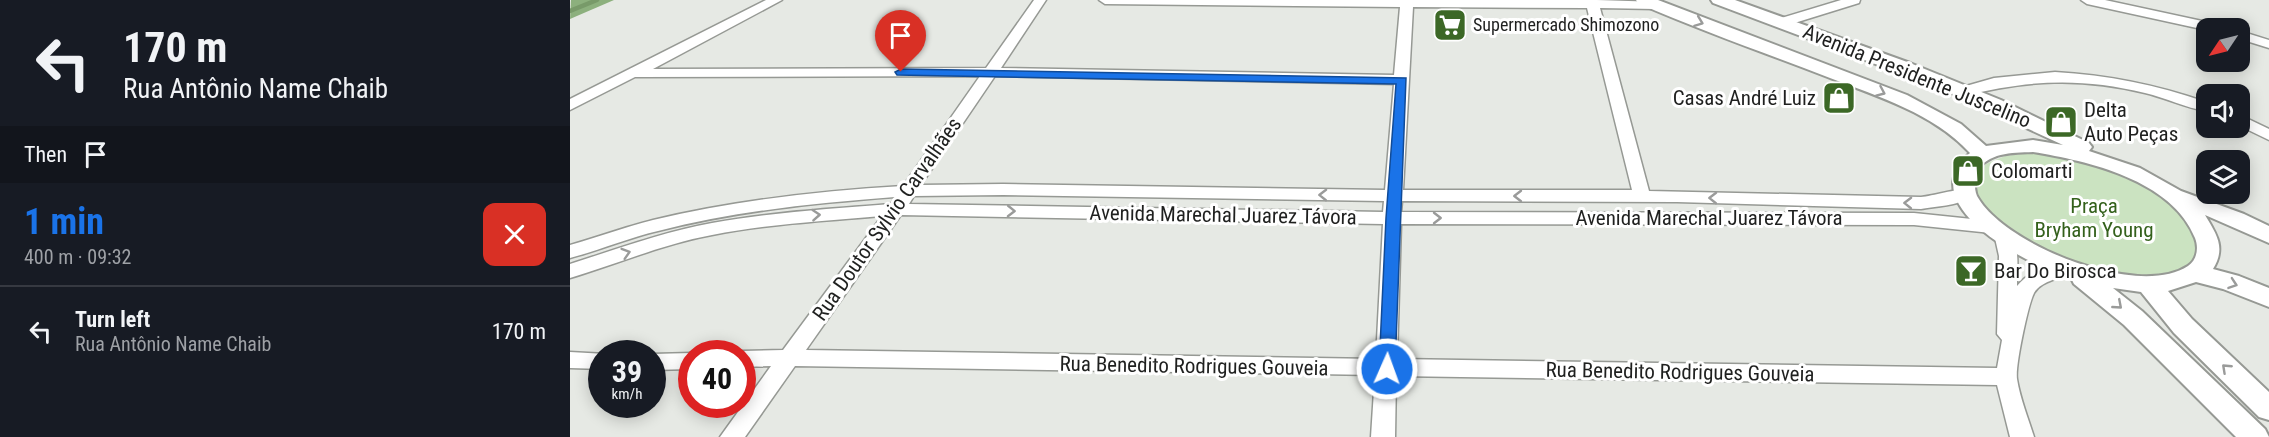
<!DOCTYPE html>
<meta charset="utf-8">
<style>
body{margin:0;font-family:"Roboto Condensed",sans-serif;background:#242831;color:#f1f3f6;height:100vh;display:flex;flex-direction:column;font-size:22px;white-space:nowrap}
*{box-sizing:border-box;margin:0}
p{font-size:20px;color:#9ea1a6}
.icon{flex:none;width:33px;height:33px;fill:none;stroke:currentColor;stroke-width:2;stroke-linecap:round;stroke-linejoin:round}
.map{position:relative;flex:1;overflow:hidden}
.panel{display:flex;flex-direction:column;background:#171b24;width:570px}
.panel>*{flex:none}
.banner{background:#171b24;color:#f1f3f6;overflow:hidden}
.needle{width:39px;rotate:235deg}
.fabs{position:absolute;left:1626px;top:18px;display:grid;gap:12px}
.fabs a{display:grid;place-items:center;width:54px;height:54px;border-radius:12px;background:#171b24;box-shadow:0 3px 15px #0003;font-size:30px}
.speed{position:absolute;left:18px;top:340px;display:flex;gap:12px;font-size:30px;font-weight:700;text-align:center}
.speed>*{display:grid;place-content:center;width:78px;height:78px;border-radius:50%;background:#171b24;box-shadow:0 3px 15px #0003;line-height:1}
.speed small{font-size:15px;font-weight:400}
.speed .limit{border:9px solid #d22;background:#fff;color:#111}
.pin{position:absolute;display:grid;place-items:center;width:51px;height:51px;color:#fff;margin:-62px -26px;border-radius:50% 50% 50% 0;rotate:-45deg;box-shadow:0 0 6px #0007}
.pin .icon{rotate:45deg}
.me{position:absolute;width:66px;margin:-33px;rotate:2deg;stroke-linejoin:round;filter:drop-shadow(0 0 4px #0008)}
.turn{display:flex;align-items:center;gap:21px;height:126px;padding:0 24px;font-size:27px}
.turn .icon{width:78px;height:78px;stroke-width:2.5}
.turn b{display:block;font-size:42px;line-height:51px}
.then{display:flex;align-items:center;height:57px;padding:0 24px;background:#0003;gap:12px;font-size:22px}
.round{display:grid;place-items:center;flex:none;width:63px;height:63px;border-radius:12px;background:#242831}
.overview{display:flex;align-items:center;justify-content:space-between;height:102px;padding:0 24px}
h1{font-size:36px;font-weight:700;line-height:45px;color:#1a73e8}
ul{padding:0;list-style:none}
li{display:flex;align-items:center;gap:18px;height:90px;padding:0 24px;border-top:2px solid #363941}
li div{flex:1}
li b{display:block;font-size:22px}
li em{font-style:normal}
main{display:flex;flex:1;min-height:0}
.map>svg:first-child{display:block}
.green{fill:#cbe3c1}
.forest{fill:#8cb07d}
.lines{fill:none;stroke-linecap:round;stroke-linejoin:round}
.stream{stroke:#789a69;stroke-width:4.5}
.minor-casing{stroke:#969994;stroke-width:3}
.major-casing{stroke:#969994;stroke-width:4}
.minor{fill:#fff;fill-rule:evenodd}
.major{fill:#fff;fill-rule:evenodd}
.oneway{stroke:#9a9b9a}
.route{fill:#1a73e8;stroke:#114b97;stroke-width:1.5}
.labels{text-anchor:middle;stroke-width:6;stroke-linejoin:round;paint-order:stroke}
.far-poi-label{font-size:18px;fill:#1f201f;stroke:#fff;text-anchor:start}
.street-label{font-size:21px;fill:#1f201f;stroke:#fff}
.poi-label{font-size:21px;fill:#1f201f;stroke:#fff;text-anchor:start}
.park-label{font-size:21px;fill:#34611c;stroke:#fff}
</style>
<main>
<section class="panel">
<div class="banner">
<div class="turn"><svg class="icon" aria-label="left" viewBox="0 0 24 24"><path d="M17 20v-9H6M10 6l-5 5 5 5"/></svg><div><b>170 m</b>Rua Antônio Name Chaib</div></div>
<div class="then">Then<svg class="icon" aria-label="arrive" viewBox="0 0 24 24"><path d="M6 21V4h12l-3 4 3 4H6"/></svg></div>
</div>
<div class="overview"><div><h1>1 min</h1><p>400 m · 09:32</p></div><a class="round" style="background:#d93025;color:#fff"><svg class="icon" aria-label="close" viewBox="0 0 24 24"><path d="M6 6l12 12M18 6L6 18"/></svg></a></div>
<ul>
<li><svg class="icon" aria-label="left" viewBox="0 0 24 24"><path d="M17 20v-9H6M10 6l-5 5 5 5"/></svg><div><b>Turn left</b><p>Rua Antônio Name Chaib</p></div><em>170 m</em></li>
</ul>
</section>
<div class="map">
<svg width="1699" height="437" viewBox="0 0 1699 437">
<rect width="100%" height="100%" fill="#e6e9e4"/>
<!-- green -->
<path class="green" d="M1460 153C1511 157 1589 176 1618 221 1621 225 1627 231 1628 236 1629 242 1629 249 1629 255L1615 270 1588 278 1551 277 1470 252 1417 212 1406 193V177L1416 164 1435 156Z"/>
<!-- forest -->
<path class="forest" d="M1 0H44L0 19Z"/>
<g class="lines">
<!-- stream -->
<path class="stream" d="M0 11 27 0"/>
<!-- minor casing -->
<g class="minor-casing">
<g id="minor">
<path d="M196 0H212L83 69 416 68 464 0H476L431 68 824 75 830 7 535 4 529 0H1027L1090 2 1092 5 1085 9 1030 8 1079 191 1351 197C1363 196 1393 187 1401 189L1404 193C1394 206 1367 206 1351 209L1107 202 832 201 831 212 1344 213 1421 221 1427 223 1430 227 1427 231 1421 233 1344 225 831 224 827 359 1427 368 1432 340 1427 334 1429 256 1425 238 1427 234H1441C1450 249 1447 269 1447 286 1458 273 1482 259 1499 263L1502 268C1494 280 1472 279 1464 293 1458 305 1445 366 1447 379 1450 398 1458 418 1464 437H1440L1427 385 826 376 825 437H801L805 375 225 366 175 437H150L201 366 172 367V354L164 353 172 351 213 350 312 216C255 221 198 224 142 235 93 244 47 264 0 278V264C47 249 93 232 142 223 201 212 261 209 321 204L325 197C245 203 166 211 88 231 58 238 30 250 0 258V245C28 237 55 227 83 220 166 200 249 191 333 186L410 76 65 77 0 110V99ZM843 7 1017 8 1062 190H833ZM425 76 824 84 815 190 433 184 351 185ZM433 195 814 201 813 212 339 204 344 196ZM331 215 813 224 806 359 236 350Z"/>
<path d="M1271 0H1290L1289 3 1218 25H1208L1206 22 1208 19Z"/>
<path d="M1511 0H1535L1646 24 1653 28 1636 30 1517 4Z"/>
<path d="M1670 31 1699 40V48L1670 39Z"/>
<path d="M1485 72C1538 75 1587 85 1636 102V111C1616 108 1596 98 1575 93 1511 77 1457 80 1394 96L1386 91 1389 88 1424 78Z"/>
<path d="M1670 115 1699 129V140L1670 126Z"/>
<path d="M0 352 36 354H32V369L0 368Z"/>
<path d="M122 353 126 354H122V369L82 370V354Z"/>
</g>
</g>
<!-- major casing -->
<g class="major-casing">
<path id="major" d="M1066 0H1088L1337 95 1391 124 1416 146 1463 140 1493 145 1372 89 1143 3 1141 0H1165L1340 63 1431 100 1519 143 1522 147 1519 151 1570 168 1611 191 1674 214 1699 226V243L1635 215C1647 235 1656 248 1643 269L1669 276 1699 288V307L1653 289 1626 282 1598 291 1622 319 1699 392V420L1689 417 1604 333 1571 292 1543 288 1572 311 1695 429 1699 437H1666L1554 325 1504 284 1501 278C1460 266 1339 205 1400 153 1363 113 1309 97 1260 78 1196 53 1131 31 1068 3ZM1463 152C1518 161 1602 180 1625 238 1629 248 1627 260 1618 266 1568 299 1434 245 1407 196 1404 189 1405 181 1405 173 1419 152 1440 153 1463 152Z"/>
</g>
<!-- minor -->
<use href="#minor" class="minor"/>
<!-- major -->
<use href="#major" class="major"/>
</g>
<!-- one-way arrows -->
<defs><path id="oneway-chevron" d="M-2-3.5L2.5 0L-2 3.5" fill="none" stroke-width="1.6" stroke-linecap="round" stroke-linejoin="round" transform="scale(1.5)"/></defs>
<g class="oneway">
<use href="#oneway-chevron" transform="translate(1129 22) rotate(21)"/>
<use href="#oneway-chevron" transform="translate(1311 92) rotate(24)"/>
<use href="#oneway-chevron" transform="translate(753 195) rotate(-179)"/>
<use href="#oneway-chevron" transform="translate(948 196) rotate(-180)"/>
<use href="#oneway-chevron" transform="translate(1143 198) rotate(-179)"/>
<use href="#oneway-chevron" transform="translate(1338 203) rotate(-179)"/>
<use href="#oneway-chevron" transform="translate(441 211) rotate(1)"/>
<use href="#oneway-chevron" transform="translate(246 215) rotate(-4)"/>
<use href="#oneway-chevron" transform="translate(867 218)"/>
<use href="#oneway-chevron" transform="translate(56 253) rotate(-17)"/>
<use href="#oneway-chevron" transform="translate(1663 284) rotate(19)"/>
<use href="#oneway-chevron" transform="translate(1548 305) rotate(41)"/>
<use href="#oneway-chevron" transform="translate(1656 368) rotate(-137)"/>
</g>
<!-- route -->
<path class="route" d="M331 69 836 78 825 369 823 374 817 376 811 374 809 369 816 218 826 84 327 75 325 72Z"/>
<!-- icons -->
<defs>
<g id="supermarket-square" transform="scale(1.725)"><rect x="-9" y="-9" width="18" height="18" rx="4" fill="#3c6826" stroke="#fff"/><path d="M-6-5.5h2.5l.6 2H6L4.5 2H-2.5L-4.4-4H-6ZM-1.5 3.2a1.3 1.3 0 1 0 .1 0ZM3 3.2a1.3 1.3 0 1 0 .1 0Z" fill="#fff"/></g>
<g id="shop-square" transform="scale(1.725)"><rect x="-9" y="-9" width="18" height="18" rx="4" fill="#3c6826" stroke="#fff"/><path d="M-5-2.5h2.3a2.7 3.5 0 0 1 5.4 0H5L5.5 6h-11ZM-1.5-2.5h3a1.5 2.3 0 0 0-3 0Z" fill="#fff"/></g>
<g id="bar-square" transform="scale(1.725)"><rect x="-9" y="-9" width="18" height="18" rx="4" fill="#3c6826" stroke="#fff"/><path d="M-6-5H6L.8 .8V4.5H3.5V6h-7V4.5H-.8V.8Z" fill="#fff"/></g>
</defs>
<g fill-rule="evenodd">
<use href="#supermarket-square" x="880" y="25"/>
<use href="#shop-square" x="1269" y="98"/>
<use href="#shop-square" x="1491" y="122"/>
<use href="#shop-square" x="1398" y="171"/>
<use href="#bar-square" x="1401" y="271"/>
</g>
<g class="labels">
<!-- far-poi labels -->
<g class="far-poi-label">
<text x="903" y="31">Supermercado Shimozono</text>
</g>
<!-- street labels -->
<g class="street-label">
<text transform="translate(1347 76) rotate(22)" y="7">Avenida Presidente Juscelino</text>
<text transform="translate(653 215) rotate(1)" y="7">Avenida Marechal Juarez Távora</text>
<text x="1139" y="225">Avenida Marechal Juarez Távora</text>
<text transform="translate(317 219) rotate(-55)" y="7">Rua Doutor Sylvio Carvalhães</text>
<text transform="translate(624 366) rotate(1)" y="7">Rua Benedito Rodrigues Gouveia</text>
<text transform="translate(1110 372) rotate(1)" y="7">Rua Benedito Rodrigues Gouveia</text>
</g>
<!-- poi labels -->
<g class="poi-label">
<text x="1246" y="105" text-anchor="end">Casas André Luiz</text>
<text x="1514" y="117">Delta<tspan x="1514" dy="24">Auto Peças</tspan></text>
<text x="1421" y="178">Colomarti</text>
<text x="1424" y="278">Bar Do Birosca</text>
</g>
<!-- park labels -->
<g class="park-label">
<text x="1524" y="213">Praça<tspan x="1524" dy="24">Bryham Young</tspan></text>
</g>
</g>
</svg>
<div class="fabs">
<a><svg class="needle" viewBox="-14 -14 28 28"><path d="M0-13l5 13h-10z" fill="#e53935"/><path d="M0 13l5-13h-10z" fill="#9ea1a6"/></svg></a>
<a><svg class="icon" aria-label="sound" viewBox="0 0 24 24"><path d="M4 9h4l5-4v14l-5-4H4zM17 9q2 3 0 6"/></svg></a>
<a><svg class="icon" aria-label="layers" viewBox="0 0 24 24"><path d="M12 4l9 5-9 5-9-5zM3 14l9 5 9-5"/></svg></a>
</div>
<div class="speed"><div>39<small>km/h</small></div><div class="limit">40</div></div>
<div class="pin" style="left:331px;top:72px;background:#d93025"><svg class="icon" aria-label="arrive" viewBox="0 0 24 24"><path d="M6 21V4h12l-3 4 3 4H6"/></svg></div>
<svg class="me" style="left:817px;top:369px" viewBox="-20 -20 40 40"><circle r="17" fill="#1a73e8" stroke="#fff" stroke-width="3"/><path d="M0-11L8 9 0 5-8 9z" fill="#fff"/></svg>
</div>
</main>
